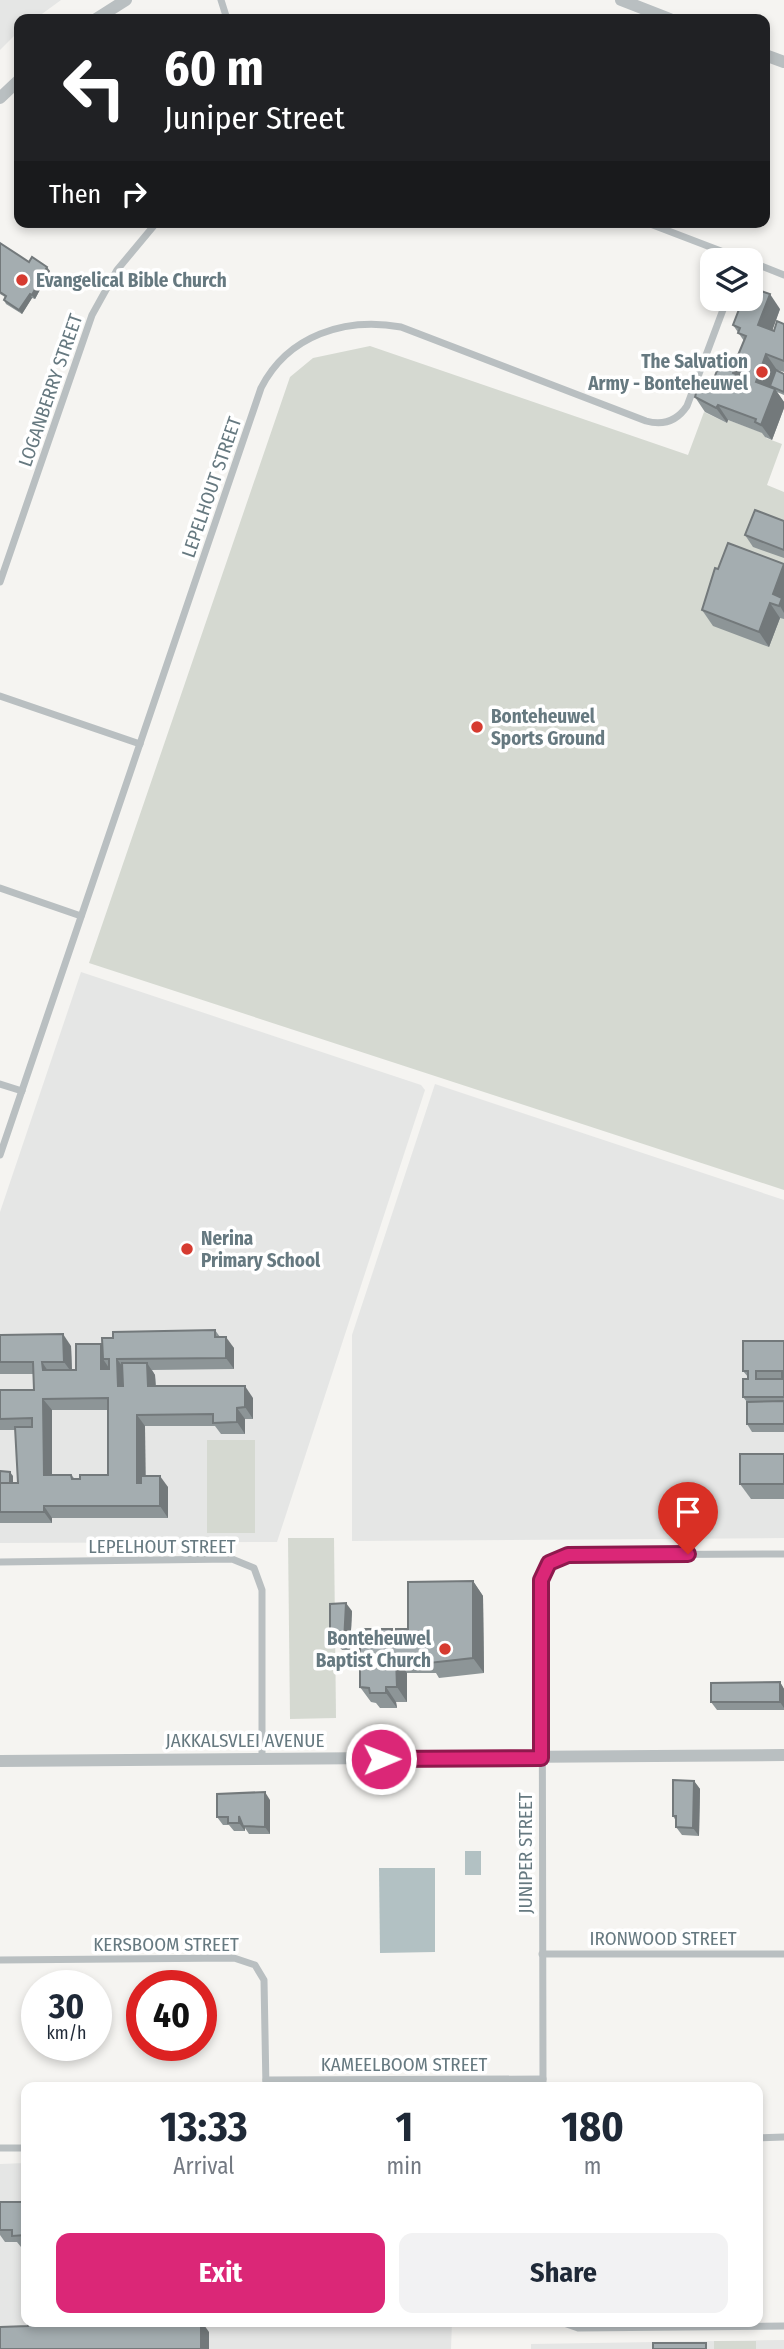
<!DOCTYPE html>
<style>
body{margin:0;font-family:"Fira Sans Condensed",sans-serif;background:#f2f2f3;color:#1f2937;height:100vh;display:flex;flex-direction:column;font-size:26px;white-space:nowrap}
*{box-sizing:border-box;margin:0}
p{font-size:23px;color:#747a83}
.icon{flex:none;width:38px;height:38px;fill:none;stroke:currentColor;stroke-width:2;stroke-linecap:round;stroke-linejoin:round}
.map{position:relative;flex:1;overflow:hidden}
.details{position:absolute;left:21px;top:2082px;width:742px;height:245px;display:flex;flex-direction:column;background:#fff;border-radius:14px;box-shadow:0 4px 10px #0003}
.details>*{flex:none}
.hud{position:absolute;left:14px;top:14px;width:756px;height:214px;border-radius:14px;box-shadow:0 4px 10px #0003;background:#202124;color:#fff;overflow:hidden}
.fabs{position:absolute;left:700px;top:248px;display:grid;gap:14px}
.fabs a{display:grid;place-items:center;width:63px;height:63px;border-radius:14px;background:#fff;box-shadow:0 4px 10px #0003;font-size:35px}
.speed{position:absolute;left:21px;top:1970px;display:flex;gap:14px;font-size:35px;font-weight:700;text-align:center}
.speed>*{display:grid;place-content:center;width:91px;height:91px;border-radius:50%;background:#fff;box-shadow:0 4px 10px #0003;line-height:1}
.speed small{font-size:18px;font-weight:400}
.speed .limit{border:10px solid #d22;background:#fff;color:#111}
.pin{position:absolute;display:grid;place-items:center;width:60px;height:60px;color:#fff;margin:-72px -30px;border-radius:50% 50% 50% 0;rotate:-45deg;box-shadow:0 0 7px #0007}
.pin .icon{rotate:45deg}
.me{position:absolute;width:77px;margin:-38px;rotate:89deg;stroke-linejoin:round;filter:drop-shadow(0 0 5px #0008)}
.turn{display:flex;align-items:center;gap:24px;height:147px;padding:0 35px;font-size:32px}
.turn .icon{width:91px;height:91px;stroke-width:2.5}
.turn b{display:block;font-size:49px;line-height:60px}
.then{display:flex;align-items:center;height:66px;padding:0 35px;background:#0003;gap:14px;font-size:26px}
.eta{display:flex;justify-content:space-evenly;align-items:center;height:119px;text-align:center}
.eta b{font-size:42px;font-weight:700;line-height:49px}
.action{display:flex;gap:14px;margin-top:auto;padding:14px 35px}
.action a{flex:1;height:80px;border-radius:14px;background:#db2777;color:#fff;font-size:28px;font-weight:700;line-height:80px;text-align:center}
.action a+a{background:#f2f2f3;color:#1f2937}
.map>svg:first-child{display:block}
.built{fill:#e5e6e5}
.green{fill:#d5d9d1}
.water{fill:#b2c1c3}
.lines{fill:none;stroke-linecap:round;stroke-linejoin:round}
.minor{stroke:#b9bfc1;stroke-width:7}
.tertiary{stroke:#b9bfc1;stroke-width:12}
.wall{fill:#8d9597;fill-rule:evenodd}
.shaded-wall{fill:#73797b}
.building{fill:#a4adb0;stroke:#73797b;stroke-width:2;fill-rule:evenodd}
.route-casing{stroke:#8e194d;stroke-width:18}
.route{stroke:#db2777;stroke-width:12}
.poi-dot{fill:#d63b30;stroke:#fff;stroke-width:2.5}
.labels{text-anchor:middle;stroke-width:7;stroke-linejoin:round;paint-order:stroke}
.poi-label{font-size:19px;font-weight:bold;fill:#667980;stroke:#fff;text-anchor:start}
.street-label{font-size:19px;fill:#667980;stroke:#fff}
</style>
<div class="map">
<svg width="784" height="2349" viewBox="0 0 784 2349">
<rect width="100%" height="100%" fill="#f5f4f1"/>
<!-- built -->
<g class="built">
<path d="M0 0H61L35 19H19V31L0 50Z"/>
<path d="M81 972 421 1085 425 1090 277 1542 0 1543V1212Z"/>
<path d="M435 1084 784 1200V1538L352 1541V1335Z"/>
<path d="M26 2163V2322H452L451 2349H0V2164Z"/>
<path d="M784 2340V2349H531V2344Z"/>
</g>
<!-- green -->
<g class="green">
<path d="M370 346 688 455 704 412 727 423 728 420 766 434V438L782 444 767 485 784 492V1190L89 963 290 377 313 358Z"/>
<rect x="207" y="1440" width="48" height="93"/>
<path d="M288 1538H334L336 1718 290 1719Z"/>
<rect x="714" y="2341" width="42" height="8"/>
</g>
<!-- water -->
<g class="water">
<rect x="465" y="1851" width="16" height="24"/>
<path d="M379 1868H435V1952L380 1953Z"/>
</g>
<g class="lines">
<!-- minor -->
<g class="minor">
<path d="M221 0 227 19"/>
<path d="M645 222 747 261"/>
<path d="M751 262 784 275"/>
<path d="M0 582 92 315 117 270 157 222"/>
<path d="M0 696 140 744"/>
<path d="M0 888 81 916"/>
<path d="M0 1084 22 1091"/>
<path d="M0 1155 261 388C288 335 345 317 401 327L646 421C664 426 677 421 687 406L727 299"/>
<path d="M0 1562 232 1559 254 1568 262 1590V1759"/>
<path d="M542 1954H784"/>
<path d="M0 1960 234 1958 255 1965 264 1980 266 2088"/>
<path d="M266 2080 543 2079"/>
<path d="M543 2088 542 1574 552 1560 568 1555 784 1554"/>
<path d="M758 2138 784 2137"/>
<path d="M0 2148H26"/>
<path d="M561 2322 578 2328 784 2326"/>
</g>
<!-- tertiary -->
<g class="tertiary">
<path d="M621 0 670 19"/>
<path d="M96 19 126 0"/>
<path d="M765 55 784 62"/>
<path d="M0 98 19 80"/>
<path d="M0 1761 784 1755"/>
</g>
</g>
<!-- wall -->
<g class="wall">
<path d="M0 243 29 262 50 271 35 299 32 298 22 314 6 304 4 300 5 297 0 294Z"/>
<path d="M780 309 772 330 774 331 784 324V372L777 370 776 371 784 374V395L777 392 784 402V408L772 440 765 437 762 433 728 420 727 423 705 412 695 397 709 391 736 360 744 341 733 325Z"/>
<path d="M784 521V558L753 547 745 535Z"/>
<path d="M784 564V619L780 618 769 647 713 626 702 610 718 569Z"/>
<path d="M215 1330 220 1337 234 1348V1369L152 1370 155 1375 156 1386 253 1398V1419H245V1434H221L215 1426H145V1476L168 1487V1518H52V1523H0V1471L13 1476V1483H18L15 1430H0V1390H34L33 1374H0V1335L71 1346 72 1370H76L102 1346ZM52 1410H108V1475L80 1479H75L71 1475H52Z"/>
<path d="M784 1341V1432H752L747 1424V1402L743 1397 748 1377 743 1371Z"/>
<path d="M784 1454V1499H751L740 1484Z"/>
<path d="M473 1581 483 1596 484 1673 439 1678 436 1673H407V1702H396L397 1708H380L376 1703 371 1702 360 1687 396 1635 408 1629Z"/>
<path d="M352 1611 350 1650H342L330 1635Z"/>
<path d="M780 1682 784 1689V1710H717L711 1702Z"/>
<path d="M694 1781 700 1789 699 1836 682 1835 676 1827V1821L673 1816Z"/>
<path d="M270 1800V1834H249L245 1828V1831H234L229 1825H223L217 1817Z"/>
<path d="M0 2202H26V2247H21L17 2242H5L0 2235Z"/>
</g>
<!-- shaded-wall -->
<g class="shaded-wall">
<path d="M47 267 50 271 35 299 32 295Z"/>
<path d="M30 294 32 298 22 314 19 310Z"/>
<path d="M770 294 780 309 769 340 758 325Z"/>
<path d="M766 354 777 370 766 397 756 382Z"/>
<path d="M736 364 747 379 733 373Z"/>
<path d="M775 389 784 402V408L772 440 761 425Z"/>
<path d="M718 405 728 420 727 423 716 408Z"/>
<path d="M784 565V613L773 594Z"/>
<path d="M770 603 780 618 769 647 759 632Z"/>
<path d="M63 1334 71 1346 72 1373 64 1362Z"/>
<path d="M226 1337 234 1348V1369L226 1358Z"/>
<path d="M101 1344 109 1355 103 1359 109 1368V1381L101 1369Z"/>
<path d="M117 1359 125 1370 126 1398 118 1386Z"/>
<path d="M42 1362 50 1374 43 1370Z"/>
<path d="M147 1363 155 1375 156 1397 148 1386Z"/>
<path d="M245 1386 253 1398V1419L245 1407Z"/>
<path d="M43 1399 52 1410V1487L44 1475Z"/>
<path d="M237 1408 245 1419V1434L237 1422Z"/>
<path d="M137 1415 145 1426 146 1494 137 1483Z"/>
<path d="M10 1472 13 1476V1489L10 1485Z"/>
<path d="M160 1476 168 1487V1518L160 1506Z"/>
<path d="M44 1506 52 1518V1523L44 1512Z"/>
<path d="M473 1581 483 1596 484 1673 473 1658Z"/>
<path d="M346 1603 352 1611 350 1650 344 1642Z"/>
<path d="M396 1658 407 1673V1702L397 1687Z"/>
<path d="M780 1682 784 1689V1708L780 1702Z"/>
<path d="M386 1687 396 1702 397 1708 386 1693Z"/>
<path d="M694 1781 700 1789 699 1836 693 1828Z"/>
<path d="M265 1792 270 1800V1834L265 1827Z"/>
<path d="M239 1816 245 1828V1831L239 1823Z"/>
<path d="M201 2322H202L209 2332V2349H201Z"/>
</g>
<!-- building -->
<g class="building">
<path d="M0 243 29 262 32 257 47 267 32 295 30 294 19 310 4 300 6 296 0 292Z"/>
<path d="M752 288 770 294 758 325 774 331 777 321 784 324V361L766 354 756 382 775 389 761 425 755 422 756 419 718 405 716 408 695 397 698 386 709 391 724 353 736 360 746 336 738 333 740 328 733 325 743 299H751V291ZM736 364 746 367 742 377 733 373Z"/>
<path d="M776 370 784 374V392L770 386Z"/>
<path d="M755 510 784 521V550L745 535Z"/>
<path d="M728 543 784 564 773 594 782 598 779 606 770 603 759 632 702 610 715 568 718 569Z"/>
<path d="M215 1330V1337H226V1358L117 1359 118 1386H123L122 1363H147L148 1386H245V1407L237 1408V1422L213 1423V1414L137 1415V1483H141V1476H160V1506H44V1512H0V1483H18L15 1427H32V1418L0 1419V1390H34L33 1362H0V1335L63 1334 64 1362H42L43 1370H76V1344H101V1369H109V1359H103L102 1338H113V1332ZM108 1398V1475H80V1479H72L71 1475H44L43 1399Z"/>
<path d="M743 1341H784V1397H743V1379H748V1371H743ZM756 1371H782V1379H756Z"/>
<path d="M784 1401V1424H747V1402Z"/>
<rect x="740" y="1454" width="44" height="30"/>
<path d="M0 1471 10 1472V1483H0Z"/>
<path d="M473 1581V1658L429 1663V1658H396L397 1687H386V1693H370L369 1688 360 1687V1638H363V1629H392V1638H396V1629H408V1582Z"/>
<path d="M346 1603 344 1642 336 1643V1635H330V1604Z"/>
<path d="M780 1682V1702H711V1683Z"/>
<path d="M673 1780 694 1781 693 1828 676 1827V1816H673Z"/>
<path d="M265 1792V1827L243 1826 239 1816V1823H228V1817H217V1794Z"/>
<path d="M0 2202H26V2235L12 2236V2230H0Z"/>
<path d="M28 2322H201V2349H0V2327L28 2326Z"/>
<rect x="653" y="2343" width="53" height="6"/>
</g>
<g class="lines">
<!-- route casing -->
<g class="route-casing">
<path id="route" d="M381 1759 541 1758V1580L549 1563 568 1555 688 1554"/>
</g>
<!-- route -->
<use href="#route" class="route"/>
</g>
<!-- markers -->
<g class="poi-dot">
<circle cx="22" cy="280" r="7"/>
<circle cx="762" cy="372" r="7"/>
<circle cx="477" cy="727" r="7"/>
<circle cx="187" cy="1249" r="7"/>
<circle cx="445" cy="1649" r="7"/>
</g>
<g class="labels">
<!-- poi labels -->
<g class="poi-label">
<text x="36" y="287">Evangelical Bible Church</text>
<text x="748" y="368" text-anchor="end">The Salvation<tspan x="748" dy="22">Army - Bonteheuwel</tspan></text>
<text x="491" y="723">Bonteheuwel<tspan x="491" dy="22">Sports Ground</tspan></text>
<text x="201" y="1245">Nerina<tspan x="201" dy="22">Primary School</tspan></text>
<text x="431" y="1645" text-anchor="end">Bonteheuwel<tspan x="431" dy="22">Baptist Church</tspan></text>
</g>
<!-- street labels -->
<g class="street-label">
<text transform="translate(50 390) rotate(-71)" y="7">LOGANBERRY STREET</text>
<text transform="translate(211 487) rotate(-71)" y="7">LEPELHOUT STREET</text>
<text x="162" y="1553">LEPELHOUT STREET</text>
<text x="245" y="1747">JAKKALSVLEI AVENUE</text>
<text transform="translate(525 1853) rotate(-90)" y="7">JUNIPER STREET</text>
<text x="663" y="1945">IRONWOOD STREET</text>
<text x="166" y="1951">KERSBOOM STREET</text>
<text x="404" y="2071">KAMEELBOOM STREET</text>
</g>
</g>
</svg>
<div class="fabs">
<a><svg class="icon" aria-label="layers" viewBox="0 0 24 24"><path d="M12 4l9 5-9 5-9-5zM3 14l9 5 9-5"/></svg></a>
</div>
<div class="speed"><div>30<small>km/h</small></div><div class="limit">40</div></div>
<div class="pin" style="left:688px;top:1554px;background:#d93025"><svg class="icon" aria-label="arrive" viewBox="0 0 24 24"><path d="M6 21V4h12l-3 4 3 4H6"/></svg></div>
<svg class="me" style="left:381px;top:1759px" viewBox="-20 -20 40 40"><circle r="17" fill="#db2777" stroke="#fff" stroke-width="3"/><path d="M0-11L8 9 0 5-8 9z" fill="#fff"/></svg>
<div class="hud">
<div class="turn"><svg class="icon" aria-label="left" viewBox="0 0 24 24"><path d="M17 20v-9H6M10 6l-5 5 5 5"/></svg><div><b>60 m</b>Juniper Street</div></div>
<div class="then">Then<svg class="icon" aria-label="right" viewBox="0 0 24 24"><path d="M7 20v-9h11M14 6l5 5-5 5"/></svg></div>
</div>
<section class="details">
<div class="eta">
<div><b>13:33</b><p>Arrival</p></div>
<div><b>1</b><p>min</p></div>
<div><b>180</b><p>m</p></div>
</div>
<div class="action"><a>Exit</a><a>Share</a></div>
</section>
</div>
